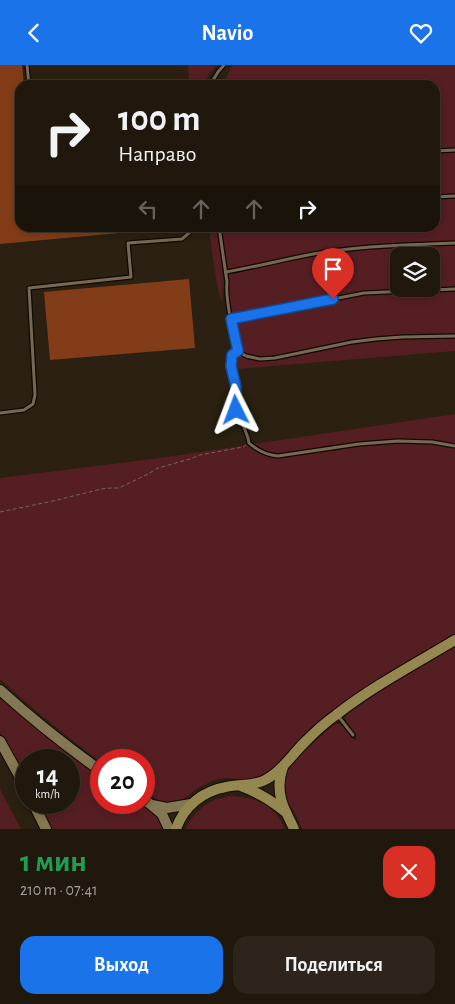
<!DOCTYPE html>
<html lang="ru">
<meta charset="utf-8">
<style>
body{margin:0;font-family:"Alegreya Sans",sans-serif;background:#2d251b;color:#f1f3f6;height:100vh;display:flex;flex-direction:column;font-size:19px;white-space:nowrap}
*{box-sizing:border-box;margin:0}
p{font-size:16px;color:#a2a09d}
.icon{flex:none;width:28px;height:28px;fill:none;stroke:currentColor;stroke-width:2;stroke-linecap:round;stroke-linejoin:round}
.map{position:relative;height:764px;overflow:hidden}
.side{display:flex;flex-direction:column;background:#20180d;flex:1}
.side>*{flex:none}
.hud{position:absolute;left:15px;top:15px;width:425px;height:152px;border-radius:15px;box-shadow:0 2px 8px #0003,0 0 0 1px #3d372e;background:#20180d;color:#f1f3f6;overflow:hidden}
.controls{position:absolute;left:390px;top:182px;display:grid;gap:10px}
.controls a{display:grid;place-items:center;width:50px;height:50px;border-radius:10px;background:#20180d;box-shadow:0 2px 8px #0003,0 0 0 1px #3d372e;font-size:25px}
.speed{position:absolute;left:15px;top:684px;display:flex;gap:10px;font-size:25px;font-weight:700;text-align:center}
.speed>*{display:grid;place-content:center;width:65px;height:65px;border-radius:50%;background:#20180d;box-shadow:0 2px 8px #0003,0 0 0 1px #3d372e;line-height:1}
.speed small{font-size:12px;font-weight:400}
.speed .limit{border:8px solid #d22;background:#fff;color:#111}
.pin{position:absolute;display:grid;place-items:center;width:42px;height:42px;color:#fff;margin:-51px -21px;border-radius:50% 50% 50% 0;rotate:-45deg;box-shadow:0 0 5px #0007}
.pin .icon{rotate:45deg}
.me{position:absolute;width:55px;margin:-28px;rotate:357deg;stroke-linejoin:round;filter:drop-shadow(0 0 4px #0008)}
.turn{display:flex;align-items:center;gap:18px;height:105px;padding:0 20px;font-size:22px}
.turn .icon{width:65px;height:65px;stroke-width:2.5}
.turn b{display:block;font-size:35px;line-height:42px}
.lanes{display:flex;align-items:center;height:48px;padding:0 20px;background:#0003;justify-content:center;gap:25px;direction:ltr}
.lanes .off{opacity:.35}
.round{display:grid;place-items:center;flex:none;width:52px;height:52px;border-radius:15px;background:#2d251b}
.summary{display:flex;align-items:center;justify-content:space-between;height:85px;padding:0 20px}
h1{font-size:30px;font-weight:700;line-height:38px;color:#1e9e55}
.button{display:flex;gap:10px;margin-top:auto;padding:10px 20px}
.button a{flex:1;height:58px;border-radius:15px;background:#1a73e8;color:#fff;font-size:20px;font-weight:700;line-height:58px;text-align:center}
.button a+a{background:#2d251b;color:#f1f3f6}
header{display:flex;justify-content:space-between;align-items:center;height:65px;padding:0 20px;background:#1a73e8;color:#fff;font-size:22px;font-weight:700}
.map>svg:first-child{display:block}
.green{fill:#551e22;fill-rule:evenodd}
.building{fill:#823d18}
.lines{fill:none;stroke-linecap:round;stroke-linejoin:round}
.lane-casing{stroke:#130901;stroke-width:5.5}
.secondary-casing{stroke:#130901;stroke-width:12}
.primary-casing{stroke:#130901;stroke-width:12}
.path{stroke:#71675a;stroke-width:1;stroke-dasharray:4 2.5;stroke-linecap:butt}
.lane{stroke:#756857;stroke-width:3}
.secondary{stroke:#847753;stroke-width:10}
.primary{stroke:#94874f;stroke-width:10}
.route-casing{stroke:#114b97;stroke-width:12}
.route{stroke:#1a73e8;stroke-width:9}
</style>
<header><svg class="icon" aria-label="back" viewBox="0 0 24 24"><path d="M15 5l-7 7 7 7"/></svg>Navio<svg class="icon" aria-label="heart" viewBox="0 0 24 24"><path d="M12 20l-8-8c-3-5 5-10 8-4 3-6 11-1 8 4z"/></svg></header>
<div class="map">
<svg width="455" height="764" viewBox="0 0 455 764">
<rect width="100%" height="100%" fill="#2b2011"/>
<!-- green -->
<g class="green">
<path d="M188 0H217L209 9 204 20H189Z"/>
<path d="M232 0H455V286L237 304 226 242 220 188 223 219 222 239C215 214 212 188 209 163H216L219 181 217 163 435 162V20H223ZM399 191H431V224H399Z"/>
<path d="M455 349V570L373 620 272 707C267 710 260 714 255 715 239 716 229 710 212 716 206 719 200 722 195 725 187 731 180 739 168 738 159 737 151 730 144 726V695H101V697C66 671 32 644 0 614V413L160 393Z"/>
<path d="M455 581V764H302L294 746 283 731 284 710 288 703 299 691 333 660C344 655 349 669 355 676L357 674 345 654 347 648 368 633Z"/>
<path d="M0 633 58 681 101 712V738H140L157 749 165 764H51L39 738H69V695H26V713L0 667Z"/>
<path d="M0 724 21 764H0Z"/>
<path d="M230 731C248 732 264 735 277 750 280 754 283 760 285 764H186C190 752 203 740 214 735 219 733 225 733 230 731Z"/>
</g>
<!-- building -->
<g class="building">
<path d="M0 0H22L24 20H20V162H141V166L0 179Z"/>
<path d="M189 214 195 283 50 295 44 227Z"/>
</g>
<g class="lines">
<!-- lane casing -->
<g class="lane-casing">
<g id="lane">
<path d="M27 0 29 20"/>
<path d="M210 20 218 7 224 0"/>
<path d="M435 86 455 85"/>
<path d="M435 132 455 131"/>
<path d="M219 162 227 217C225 236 233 267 238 286L246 291 260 294 275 293 352 277 376 274 402 272 455 271"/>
<path d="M226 207C261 201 296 191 332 186 373 180 413 180 455 178"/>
<path d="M231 254 364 228 455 224"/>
<path d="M238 286 233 290 231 301 236 322V345L238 353 244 362 248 373 249 378C258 386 266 390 278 391L359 379 398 376 432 377 455 381"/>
<path d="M0 348 24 345 33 339 35 330 29 223 131 212 128 178 182 174 189 168 190 162"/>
<path d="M339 652 353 670"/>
</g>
</g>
<!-- secondary casing -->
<g class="secondary-casing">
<g id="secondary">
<path d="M0 625C32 654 66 681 101 706"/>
<path d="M0 676 26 723"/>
<path d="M144 734 162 749 169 764"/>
<path d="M33 738 46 764"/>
<path d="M152 740 167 743 191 739"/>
</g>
</g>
<!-- primary casing -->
<g class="primary-casing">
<g id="primary">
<path d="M283 702C277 718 279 734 287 749 289 754 292 759 294 764"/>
<path d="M241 721C257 727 271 735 284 746"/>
<path d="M176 764C184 741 203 726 226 722 238 719 251 721 263 716 281 708 293 688 307 675 316 666 326 657 336 650 373 621 415 599 455 575"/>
</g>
</g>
<!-- path -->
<path class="path" d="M0 447 53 436 101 424 111 423H119L148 409 158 403 190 394 200 390 243 382 246 380"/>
<!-- lane -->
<use href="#lane" class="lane"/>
<!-- secondary -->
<use href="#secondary" class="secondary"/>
<!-- primary -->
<use href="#primary" class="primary"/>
</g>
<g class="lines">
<!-- route casing -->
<g class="route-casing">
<path id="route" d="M236 345V322L231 301 232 290 238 286 231 254 333 234"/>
</g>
<!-- route -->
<use href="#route" class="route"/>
</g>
</svg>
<div class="controls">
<a><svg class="icon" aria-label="layers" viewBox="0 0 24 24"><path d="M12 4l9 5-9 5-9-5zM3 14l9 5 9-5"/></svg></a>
</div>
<div class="speed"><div>14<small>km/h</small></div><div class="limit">20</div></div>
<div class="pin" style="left:333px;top:234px;background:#d93025"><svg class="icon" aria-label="arrive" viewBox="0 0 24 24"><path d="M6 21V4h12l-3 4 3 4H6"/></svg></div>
<svg class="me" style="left:236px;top:345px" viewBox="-20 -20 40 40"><path d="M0-17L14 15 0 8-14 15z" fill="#1a73e8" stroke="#fff" stroke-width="4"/></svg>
<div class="hud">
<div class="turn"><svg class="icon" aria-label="right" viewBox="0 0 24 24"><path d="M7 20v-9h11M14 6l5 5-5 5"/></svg><div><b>100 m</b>Направо</div></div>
<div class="lanes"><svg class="icon off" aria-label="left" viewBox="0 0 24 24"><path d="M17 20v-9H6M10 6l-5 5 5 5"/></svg><svg class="icon off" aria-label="ahead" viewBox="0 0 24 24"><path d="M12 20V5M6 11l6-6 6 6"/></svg><svg class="icon off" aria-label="ahead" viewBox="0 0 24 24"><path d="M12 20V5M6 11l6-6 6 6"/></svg><svg class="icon" aria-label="right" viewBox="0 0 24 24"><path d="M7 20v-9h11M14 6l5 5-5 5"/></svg></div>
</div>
</div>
<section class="side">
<div class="summary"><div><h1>1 мин</h1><p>210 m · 07:41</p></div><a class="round" style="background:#d93025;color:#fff"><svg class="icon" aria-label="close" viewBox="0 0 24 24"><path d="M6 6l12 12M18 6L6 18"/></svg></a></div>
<div class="button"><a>Выход</a><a>Поделиться</a></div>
</section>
